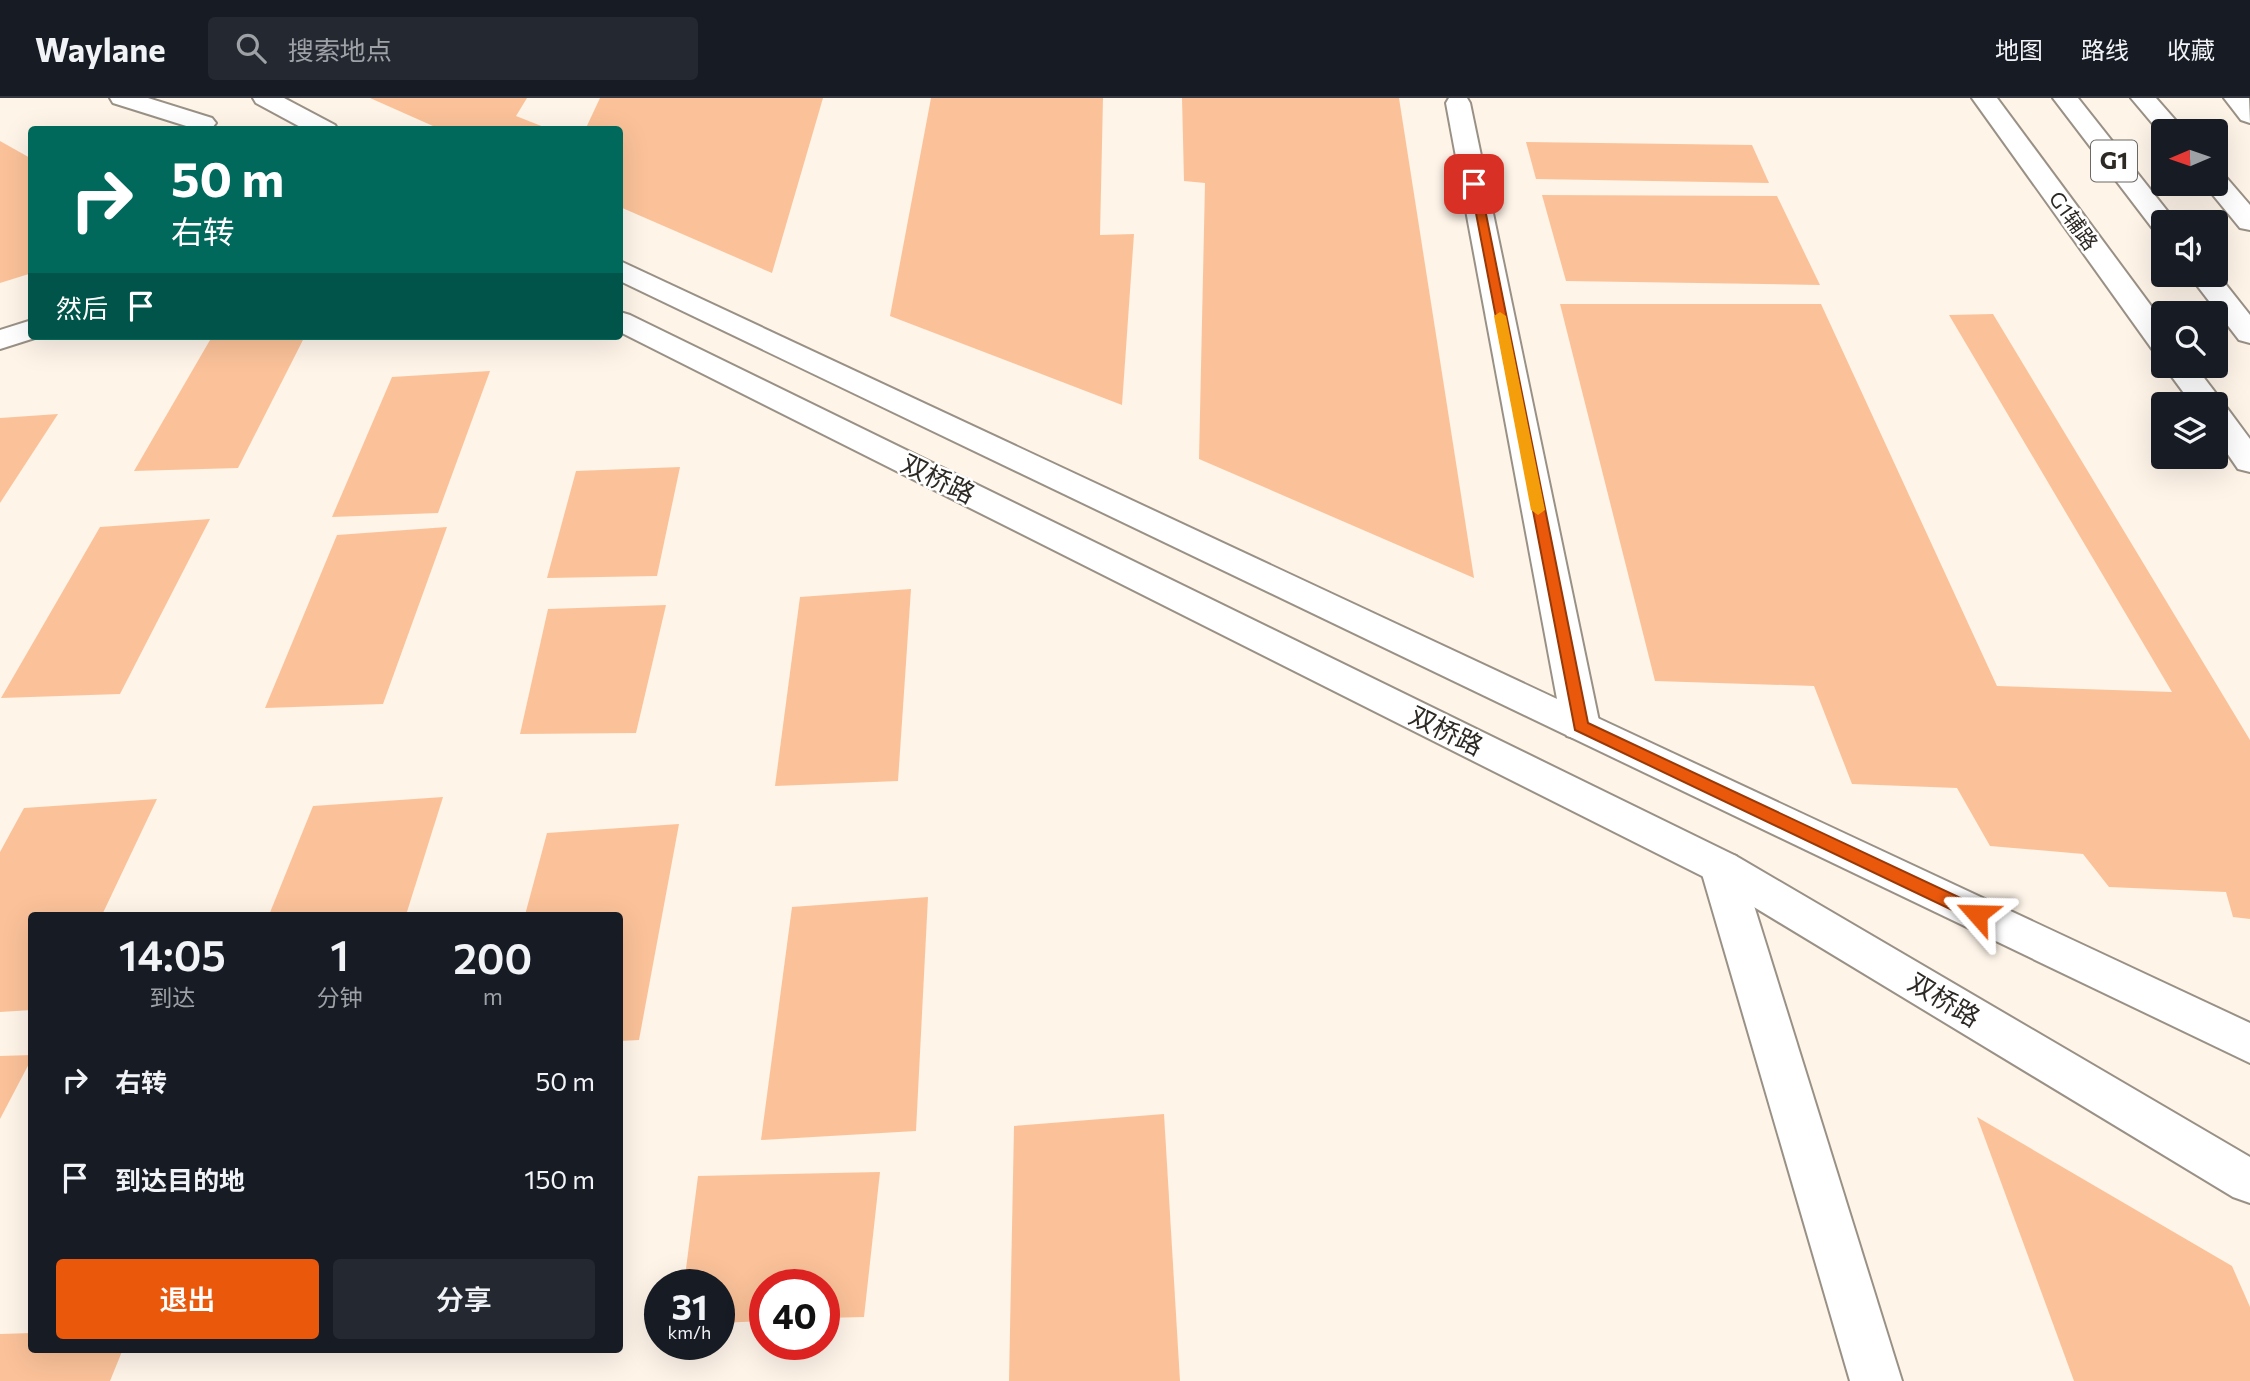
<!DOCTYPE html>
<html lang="zh">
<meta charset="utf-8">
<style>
body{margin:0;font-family:Commissioner,"Noto Sans SC",sans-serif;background:#242831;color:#f1f3f6;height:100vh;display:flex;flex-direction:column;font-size:26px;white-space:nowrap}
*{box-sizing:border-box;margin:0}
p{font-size:23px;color:#9ea1a6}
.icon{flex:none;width:38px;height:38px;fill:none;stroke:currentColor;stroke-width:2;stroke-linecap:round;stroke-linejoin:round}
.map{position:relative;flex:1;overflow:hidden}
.drawer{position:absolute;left:28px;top:814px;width:595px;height:441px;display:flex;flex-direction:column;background:#171b24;border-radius:7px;box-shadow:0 7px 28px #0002}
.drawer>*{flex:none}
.top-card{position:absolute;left:28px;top:28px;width:595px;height:214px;border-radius:7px;box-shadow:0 7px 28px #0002;background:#00695c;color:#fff;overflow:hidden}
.needle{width:46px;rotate:268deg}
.controls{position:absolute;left:2151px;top:21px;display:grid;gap:14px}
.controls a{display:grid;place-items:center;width:77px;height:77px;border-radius:7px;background:#171b24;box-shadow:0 7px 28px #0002;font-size:35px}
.speed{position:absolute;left:644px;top:1171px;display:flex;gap:14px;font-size:35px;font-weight:700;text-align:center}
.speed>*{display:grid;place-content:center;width:91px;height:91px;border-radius:50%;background:#171b24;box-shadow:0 7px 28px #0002;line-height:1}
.speed small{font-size:18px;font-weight:400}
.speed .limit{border:10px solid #d22;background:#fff;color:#111}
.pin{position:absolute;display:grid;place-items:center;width:60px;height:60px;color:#fff;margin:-30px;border-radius:14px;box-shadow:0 4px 10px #0006}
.me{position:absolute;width:77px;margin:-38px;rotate:295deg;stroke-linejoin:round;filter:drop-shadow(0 0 5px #0008)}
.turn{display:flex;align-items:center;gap:24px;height:147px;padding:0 28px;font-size:32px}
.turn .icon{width:91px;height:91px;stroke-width:2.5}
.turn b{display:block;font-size:49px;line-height:60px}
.then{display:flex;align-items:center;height:66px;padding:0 28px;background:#0003;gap:14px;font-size:26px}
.eta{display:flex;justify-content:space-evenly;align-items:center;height:119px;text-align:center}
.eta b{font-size:42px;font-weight:600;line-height:49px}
.action{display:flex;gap:14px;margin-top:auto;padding:14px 28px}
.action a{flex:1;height:80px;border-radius:7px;background:#ea580c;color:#fff;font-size:28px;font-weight:600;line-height:80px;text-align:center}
.action a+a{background:#242831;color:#f1f3f6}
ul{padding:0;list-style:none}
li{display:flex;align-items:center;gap:21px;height:98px;padding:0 28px}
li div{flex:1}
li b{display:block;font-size:26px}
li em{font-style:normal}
header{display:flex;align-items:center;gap:42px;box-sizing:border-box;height:98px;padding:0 35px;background:#171b24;border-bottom:2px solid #363941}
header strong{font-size:33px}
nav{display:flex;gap:38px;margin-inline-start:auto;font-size:24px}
.search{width:490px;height:63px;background:#242831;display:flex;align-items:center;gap:18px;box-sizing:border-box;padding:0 24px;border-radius:7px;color:#9ea1a6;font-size:26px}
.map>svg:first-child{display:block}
.building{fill:#fbc299}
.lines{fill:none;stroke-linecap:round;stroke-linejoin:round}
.minor-casing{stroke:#9a9186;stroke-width:4}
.tertiary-casing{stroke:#9a9186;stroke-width:4}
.motorway-casing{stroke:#9a9186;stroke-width:4}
.minor{fill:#fff;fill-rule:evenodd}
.tertiary{fill:#fff;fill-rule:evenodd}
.motorway{fill:#fff;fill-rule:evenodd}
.route{fill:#ea580c;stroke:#983908;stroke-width:2}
.slow{fill:#f59e0b}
.labels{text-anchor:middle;stroke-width:5;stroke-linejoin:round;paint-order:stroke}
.far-street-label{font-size:21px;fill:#2d2924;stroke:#fff}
.shield{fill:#fff;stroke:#6c6966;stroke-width:2}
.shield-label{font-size:24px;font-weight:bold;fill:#2d2924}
.street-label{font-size:26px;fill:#2d2924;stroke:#fff}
</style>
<header>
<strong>Waylane</strong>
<div class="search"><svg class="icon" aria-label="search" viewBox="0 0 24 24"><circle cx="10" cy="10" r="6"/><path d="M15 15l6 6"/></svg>搜索地点</div>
<nav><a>地图</a><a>路线</a><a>收藏</a></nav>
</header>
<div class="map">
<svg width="2250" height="1283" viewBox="0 0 2250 1283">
<rect width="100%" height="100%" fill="#fef4e8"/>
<!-- building -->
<g class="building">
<path d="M370 0H527L516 18 549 31 442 32Z"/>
<path d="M600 0H823L772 175 620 109V32H585Z"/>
<path d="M931 0H1103L1100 137 1134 136 1122 307 890 218Z"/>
<path d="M1182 0H1399L1474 480 1199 361 1205 85 1184 83Z"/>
<path d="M0 43 32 61V175L0 185Z"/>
<path d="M1526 44 1752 47 1769 85 1536 81Z"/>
<path d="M1542 97 1777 98 1820 187 1566 183Z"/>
<path d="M1560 206H1821L1997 588 2172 594 1949 217 1993 216 2250 642V821L2233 819 2226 794 2109 789 2083 756 1990 748 1957 690 1852 686 1814 588 1655 583Z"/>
<path d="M265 238H305L238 370 134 373 210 242Z"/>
<path d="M490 273 438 415 332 419 392 279Z"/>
<path d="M58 316 0 405V320Z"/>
<path d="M680 369 657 478 547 480 576 373Z"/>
<path d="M210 421 120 596 1 600 100 429Z"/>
<path d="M447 429 383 606 265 610 337 437Z"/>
<path d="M911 491 898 683 775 688 800 499Z"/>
<path d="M666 507 636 635 520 636 548 511Z"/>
<path d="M443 699 406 817H269L313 708Z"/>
<path d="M157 701 102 817H32V912L0 914V754L24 710Z"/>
<path d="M679 726 639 942 620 943V817H525L547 735Z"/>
<path d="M928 799 916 1033 761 1042 792 809Z"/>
<path d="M32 957V960L0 1021V958Z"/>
<path d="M1164 1016 1180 1283H1009L1014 1028Z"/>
<path d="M1977 1019 2232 1168 2250 1209V1283H2074Z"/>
<path d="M880 1074 864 1219 824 1220V1186H765V1223L719 1225V1186H684L698 1078Z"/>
<path d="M32 1235V1251H123L110 1283H0V1236Z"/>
</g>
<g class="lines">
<!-- minor casing -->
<g class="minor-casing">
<g id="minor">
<path d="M1449 0H1467L1470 5 1600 628 1595 638 1581 642 1567 638 1562 628 1446 5Z"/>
<path d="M32 222V238H41L0 251V232Z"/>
<path d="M1721 753 1736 758 1742 769 1902 1283H1850L1700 769 1706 758Z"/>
</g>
</g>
<!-- tertiary casing -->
<g class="tertiary-casing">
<g id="tertiary">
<path d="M110 0H148L212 20 216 25 212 30 199 32 113 5Z"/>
<path d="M253 0H284L335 27 338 32H306L256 5Z"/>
<path d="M1972 0H1997L2163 224V254L2152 251Z"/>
<path d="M2224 0H2249L2250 25 2241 22Z"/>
<path d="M620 163 2250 925V965L620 183Z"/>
<path d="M620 214 630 217 1736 758 2250 1059V1105L2233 1099 1706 780 620 234Z"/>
<path d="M2164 268H2195L2224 306 2222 309 2227 310 2250 341V374L2238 371 2216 339V306H2192Z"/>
</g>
</g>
<!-- motorway casing -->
<g class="motorway-casing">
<g id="motorway">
<path d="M2053 0H2078L2176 124H2163V133L2153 131Z"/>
<path d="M2131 0H2156L2185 33H2163V38Z"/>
<path d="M2216 76 2225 78 2250 107V132L2240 130 2204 86H2216Z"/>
<path d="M2216 174 2250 217V245L2239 242 2189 177H2216Z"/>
</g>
</g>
<!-- minor -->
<use href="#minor" class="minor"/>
<!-- tertiary -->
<use href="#tertiary" class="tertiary"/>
<!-- motorway -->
<use href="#motorway" class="motorway"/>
</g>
<!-- route -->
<path class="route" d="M1470 84 1480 86 1588 625 1984 811 1986 816 1984 821H1971L1575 632Z"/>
<!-- slow -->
<path class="slow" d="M1500 214 1506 218 1545 412 1538 417 1531 412 1494 218Z"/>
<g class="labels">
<!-- far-street labels -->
<g class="far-street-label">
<text transform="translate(2073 123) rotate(54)" y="7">G1辅路</text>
</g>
<!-- shield labels -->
<rect class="shield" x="2091" y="42.5" width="46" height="41" rx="5"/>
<g class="shield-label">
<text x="2114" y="71">G1</text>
</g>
<!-- street labels -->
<g class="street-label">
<text transform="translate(938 381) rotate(26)" y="9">双桥路</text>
<text transform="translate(1446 633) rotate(26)" y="9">双桥路</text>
<text transform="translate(1944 902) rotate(31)" y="9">双桥路</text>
</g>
</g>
</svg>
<div class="controls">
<a><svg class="needle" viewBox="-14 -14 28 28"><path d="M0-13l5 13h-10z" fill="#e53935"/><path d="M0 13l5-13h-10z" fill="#9ea1a6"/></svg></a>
<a><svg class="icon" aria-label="sound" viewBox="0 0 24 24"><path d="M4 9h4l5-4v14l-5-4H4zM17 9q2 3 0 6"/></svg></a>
<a><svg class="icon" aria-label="search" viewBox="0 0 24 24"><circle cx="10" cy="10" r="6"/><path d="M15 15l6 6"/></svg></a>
<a><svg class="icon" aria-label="layers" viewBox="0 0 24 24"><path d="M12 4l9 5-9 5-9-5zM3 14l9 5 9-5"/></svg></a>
</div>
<div class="speed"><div>31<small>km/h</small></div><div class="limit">40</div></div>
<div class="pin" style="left:1474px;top:86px;background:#d93025"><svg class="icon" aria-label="arrive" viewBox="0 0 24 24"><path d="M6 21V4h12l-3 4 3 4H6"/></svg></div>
<svg class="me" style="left:1977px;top:816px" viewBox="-20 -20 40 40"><path d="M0-17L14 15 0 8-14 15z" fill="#ea580c" stroke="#fff" stroke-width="4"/></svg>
<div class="top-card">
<div class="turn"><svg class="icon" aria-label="right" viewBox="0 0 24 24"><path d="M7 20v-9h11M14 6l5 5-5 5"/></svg><div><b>50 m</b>右转</div></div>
<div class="then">然后<svg class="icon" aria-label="arrive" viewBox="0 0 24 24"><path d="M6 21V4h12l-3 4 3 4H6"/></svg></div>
</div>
<section class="drawer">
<div class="eta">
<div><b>14:05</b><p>到达</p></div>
<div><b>1</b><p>分钟</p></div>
<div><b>200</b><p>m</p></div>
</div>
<ul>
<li><svg class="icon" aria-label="right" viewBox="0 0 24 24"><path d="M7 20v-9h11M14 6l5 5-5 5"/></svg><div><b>右转</b></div><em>50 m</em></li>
<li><svg class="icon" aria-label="arrive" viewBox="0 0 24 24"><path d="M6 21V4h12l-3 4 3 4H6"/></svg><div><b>到达目的地</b></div><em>150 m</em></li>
</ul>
<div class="action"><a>退出</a><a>分享</a></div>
</section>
</div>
